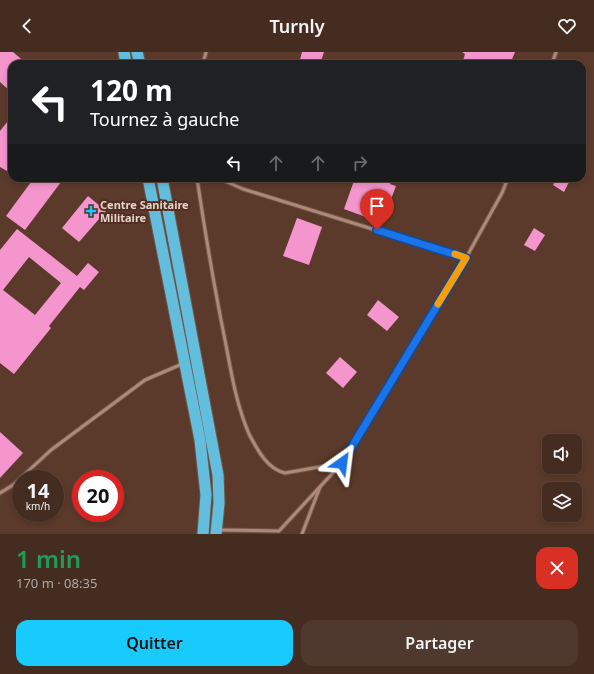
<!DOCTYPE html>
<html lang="fr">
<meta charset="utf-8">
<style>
body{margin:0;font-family:"Noto Sans",sans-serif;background:#4f382d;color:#f1f3f6;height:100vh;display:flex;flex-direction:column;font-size:15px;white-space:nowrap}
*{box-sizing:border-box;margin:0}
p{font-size:13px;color:#b0a7a5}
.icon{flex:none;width:22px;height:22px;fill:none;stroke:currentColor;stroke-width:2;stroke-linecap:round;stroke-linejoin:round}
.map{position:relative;height:482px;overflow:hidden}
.details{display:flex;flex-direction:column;background:#452c20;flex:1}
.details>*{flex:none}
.top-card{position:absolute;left:8px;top:8px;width:578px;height:122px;border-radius:12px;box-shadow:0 2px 6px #0003,0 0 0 1px #5d483e;background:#202124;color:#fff;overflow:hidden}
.tools{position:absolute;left:542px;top:382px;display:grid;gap:8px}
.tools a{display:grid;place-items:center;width:40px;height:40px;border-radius:8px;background:#452c20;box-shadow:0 2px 6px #0003,0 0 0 1px #5d483e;font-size:20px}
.speed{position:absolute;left:12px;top:418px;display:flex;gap:8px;font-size:20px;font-weight:700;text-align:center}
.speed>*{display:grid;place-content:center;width:52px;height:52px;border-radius:50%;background:#452c20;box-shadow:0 2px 6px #0003,0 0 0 1px #5d483e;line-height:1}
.speed small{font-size:10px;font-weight:400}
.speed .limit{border:6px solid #d22;background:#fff;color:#111}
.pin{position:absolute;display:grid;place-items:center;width:34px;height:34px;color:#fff;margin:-41px -17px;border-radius:50% 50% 50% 0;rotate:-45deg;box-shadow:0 0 4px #0007}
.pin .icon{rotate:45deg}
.me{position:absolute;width:44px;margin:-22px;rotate:31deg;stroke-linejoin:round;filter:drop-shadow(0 0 3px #0008)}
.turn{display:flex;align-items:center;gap:14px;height:84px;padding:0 16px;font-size:18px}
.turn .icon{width:52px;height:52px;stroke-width:2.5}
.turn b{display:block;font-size:28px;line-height:34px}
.lanes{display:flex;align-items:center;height:38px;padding:0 16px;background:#0003;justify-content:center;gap:20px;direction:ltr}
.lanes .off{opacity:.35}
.round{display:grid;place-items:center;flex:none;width:42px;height:42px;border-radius:12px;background:#4f382d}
.summary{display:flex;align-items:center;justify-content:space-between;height:68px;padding:0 16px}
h1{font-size:24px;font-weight:600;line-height:30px;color:#1e9e55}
.primary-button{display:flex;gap:8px;margin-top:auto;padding:8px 16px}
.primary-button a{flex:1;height:46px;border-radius:12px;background:#19cafc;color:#111;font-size:16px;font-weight:600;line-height:46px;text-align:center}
.primary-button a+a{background:#4f382d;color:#f1f3f6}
header{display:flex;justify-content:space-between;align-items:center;height:52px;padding:0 16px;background:#452c20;font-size:18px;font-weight:600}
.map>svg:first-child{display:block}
.building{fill:#f495cd;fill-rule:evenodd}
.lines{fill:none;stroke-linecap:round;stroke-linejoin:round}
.service-casing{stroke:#725649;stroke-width:5}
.trunk-casing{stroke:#725649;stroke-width:13}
.service{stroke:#af8877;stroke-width:3}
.trunk{stroke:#62bedc;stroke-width:11}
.route-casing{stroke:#114b97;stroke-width:10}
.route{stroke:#1a73e8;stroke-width:7}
.slow{stroke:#f59e0b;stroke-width:7}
.poi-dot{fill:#19cafc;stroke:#513021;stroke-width:1.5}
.labels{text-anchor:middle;stroke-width:4;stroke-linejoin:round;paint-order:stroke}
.poi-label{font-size:11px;font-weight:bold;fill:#e8d3ca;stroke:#513021;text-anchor:start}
</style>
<header><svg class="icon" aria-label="back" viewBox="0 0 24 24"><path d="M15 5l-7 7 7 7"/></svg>Turnly<svg class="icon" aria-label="heart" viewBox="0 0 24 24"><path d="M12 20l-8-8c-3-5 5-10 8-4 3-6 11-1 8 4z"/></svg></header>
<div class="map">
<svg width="594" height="482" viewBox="0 0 594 482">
<rect width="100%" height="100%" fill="#5c3a2b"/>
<!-- building -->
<g class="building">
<path d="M0 0H13L27 12H12V41L0 30Z"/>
<path d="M302 0H324L320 12H299Z"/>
<path d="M462 0H515L510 12H491L478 7 476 12H462L465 2Z"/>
<path d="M12 64V112L7 119 0 115V79Z"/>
<path d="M34 126H64L25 178 6 164Z"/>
<path d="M355 126H392L390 132 396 134 382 171 344 157Z"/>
<path d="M557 126H571L564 140 553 133Z"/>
<path d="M88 144 106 159 79 190 62 176Z"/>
<path d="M297 166 322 175 309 213 283 204Z"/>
<path d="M534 176 545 183 535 199 524 193Z"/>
<path d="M17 177 77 224 88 211 99 220 84 238 80 235 49 274 51 276 14 322 0 311V198ZM29 205 61 231 35 263 3 238Z"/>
<path d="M378 248 399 265 387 279 367 263Z"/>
<path d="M340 305 357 320 343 336 326 321Z"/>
<path d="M0 380 23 401 0 426Z"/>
</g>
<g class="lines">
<!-- service casing -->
<g class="service-casing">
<g id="service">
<path d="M203 12 206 0"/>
<path d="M552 12 556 0"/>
<path d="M197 126C205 180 214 234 225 288 231 319 236 352 249 382 257 397 267 417 285 421L342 411"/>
<path d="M218 126 243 137 466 206"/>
<path d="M0 441 13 433 51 398 145 328 182 312"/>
<path d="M220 478 279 479 342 411 466 206 502 141 508 126"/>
<path d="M302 482 320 435"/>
</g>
</g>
<!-- trunk casing -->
<g class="trunk-casing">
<g id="trunk">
<path d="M124 0 126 12"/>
<path d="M137 0 140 12"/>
<path d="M148 126 200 388 206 443 203 482"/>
<path d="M162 126 218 423 219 451 216 482"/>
</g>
</g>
<!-- service -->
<use href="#service" class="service"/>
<!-- trunk -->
<use href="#trunk" class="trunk"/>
</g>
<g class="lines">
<!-- route casing -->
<g class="route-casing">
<path id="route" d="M342 411 466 206 377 178"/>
</g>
<!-- route -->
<use href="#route" class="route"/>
<!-- slow -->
<path class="slow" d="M438 252 466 206 455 202"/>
</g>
<!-- markers -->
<path class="poi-dot" d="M89 153h4v4h4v4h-4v4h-4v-4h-4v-4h4z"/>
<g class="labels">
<!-- poi labels -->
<g class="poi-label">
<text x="100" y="157">Centre Sanitaire<tspan x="100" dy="13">Militaire</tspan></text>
</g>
</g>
</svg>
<div class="tools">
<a><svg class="icon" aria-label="sound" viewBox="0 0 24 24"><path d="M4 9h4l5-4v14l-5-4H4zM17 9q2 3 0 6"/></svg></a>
<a><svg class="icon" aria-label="layers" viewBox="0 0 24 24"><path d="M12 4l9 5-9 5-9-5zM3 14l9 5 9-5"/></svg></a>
</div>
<div class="speed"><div>14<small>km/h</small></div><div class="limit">20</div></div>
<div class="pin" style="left:377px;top:178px;background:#d93025"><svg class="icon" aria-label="arrive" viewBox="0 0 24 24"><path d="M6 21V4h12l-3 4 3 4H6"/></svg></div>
<svg class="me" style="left:342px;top:411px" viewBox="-20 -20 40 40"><path d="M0-17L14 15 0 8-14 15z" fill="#1a73e8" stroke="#fff" stroke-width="4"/></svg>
<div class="top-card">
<div class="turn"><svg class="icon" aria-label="left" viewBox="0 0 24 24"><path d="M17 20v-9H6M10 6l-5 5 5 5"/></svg><div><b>120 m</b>Tournez à gauche</div></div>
<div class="lanes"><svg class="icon" aria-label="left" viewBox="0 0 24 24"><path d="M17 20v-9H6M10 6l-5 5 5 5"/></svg><svg class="icon off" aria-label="ahead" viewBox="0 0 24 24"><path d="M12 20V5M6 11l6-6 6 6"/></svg><svg class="icon off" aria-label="ahead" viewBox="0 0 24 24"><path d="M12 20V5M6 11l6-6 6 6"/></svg><svg class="icon off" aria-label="right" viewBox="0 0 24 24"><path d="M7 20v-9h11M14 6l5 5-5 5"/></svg></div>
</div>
</div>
<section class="details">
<div class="summary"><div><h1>1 min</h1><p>170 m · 08:35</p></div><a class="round" style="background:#d93025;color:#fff"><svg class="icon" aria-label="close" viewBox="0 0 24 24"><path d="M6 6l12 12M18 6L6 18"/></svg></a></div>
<div class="primary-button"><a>Quitter</a><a>Partager</a></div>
</section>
